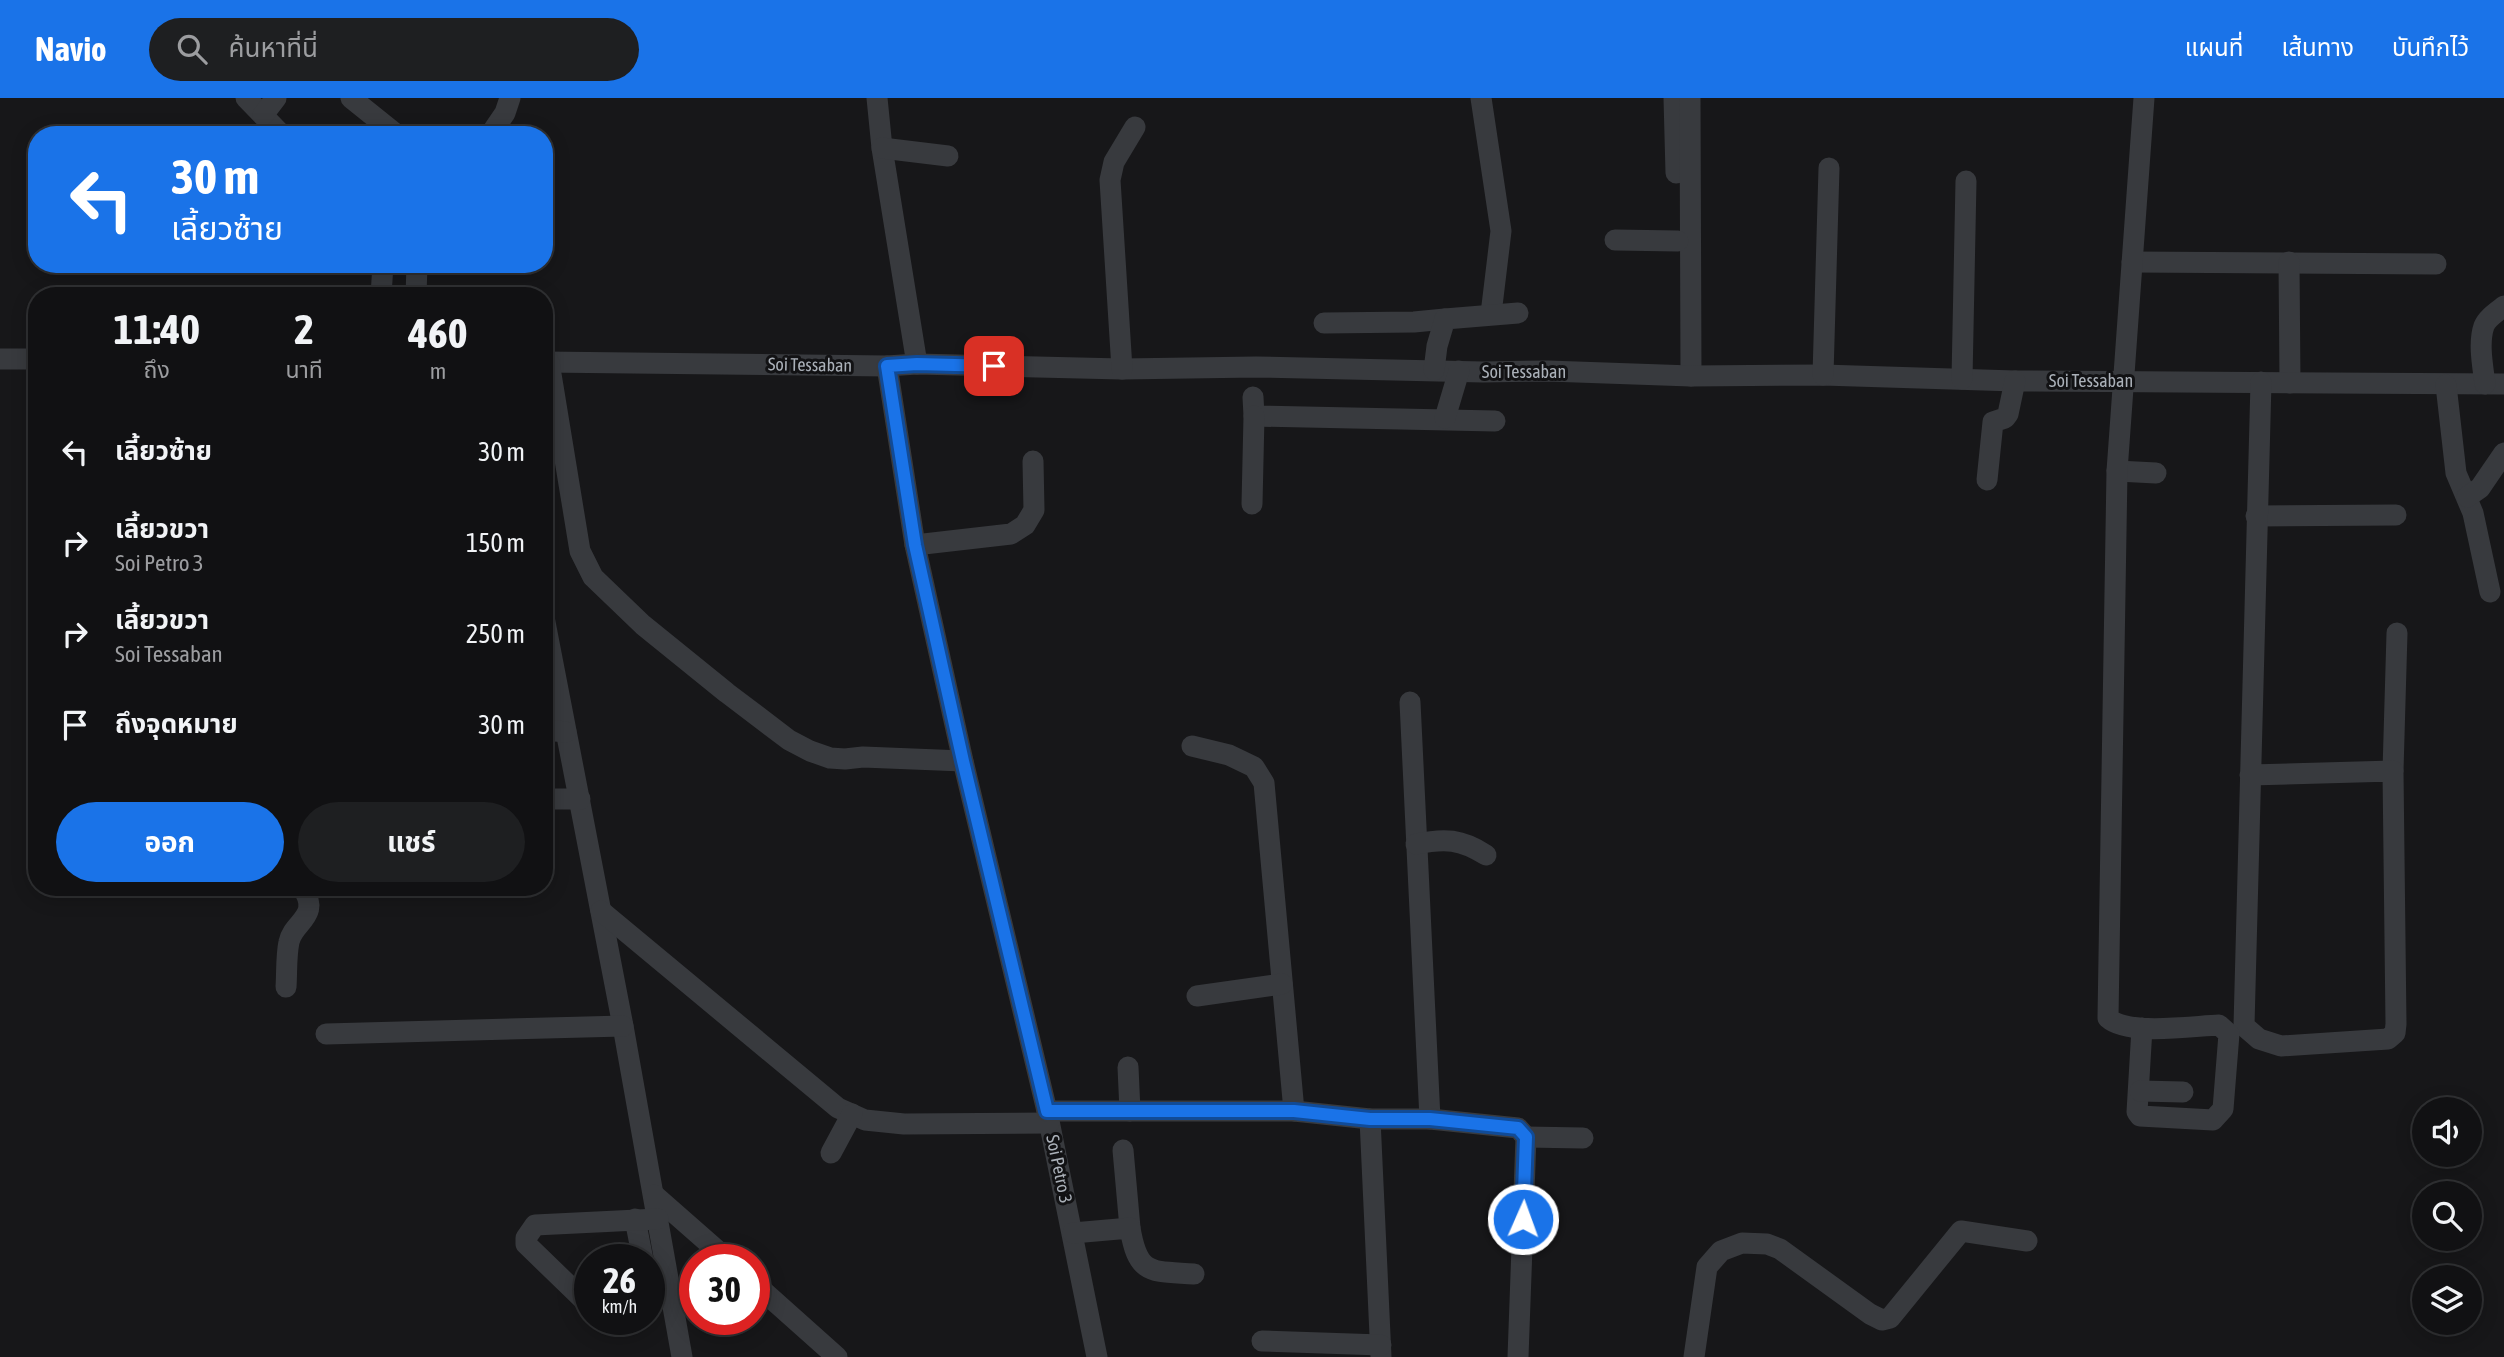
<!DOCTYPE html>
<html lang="th">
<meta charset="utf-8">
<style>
body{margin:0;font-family:"Asap Condensed","Noto Sans Thai",sans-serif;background:#1e1f21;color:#f1f3f6;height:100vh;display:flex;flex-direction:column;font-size:26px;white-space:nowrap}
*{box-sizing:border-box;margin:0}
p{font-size:23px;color:#9c9da0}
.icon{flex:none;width:38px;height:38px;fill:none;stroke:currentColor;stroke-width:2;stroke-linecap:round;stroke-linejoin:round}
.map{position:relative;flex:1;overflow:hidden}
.sheet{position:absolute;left:28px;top:189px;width:525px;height:609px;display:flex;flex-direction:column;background:#111113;border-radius:28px;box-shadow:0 4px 18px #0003,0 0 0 2px #303133}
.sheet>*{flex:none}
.banner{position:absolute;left:28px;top:28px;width:525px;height:147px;border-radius:28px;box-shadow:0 4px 18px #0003,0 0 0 2px #303133;background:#1a73e8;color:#fff;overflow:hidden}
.tools{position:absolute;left:2412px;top:999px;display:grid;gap:14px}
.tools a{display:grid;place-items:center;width:70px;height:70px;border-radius:50%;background:#111113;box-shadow:0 4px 18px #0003,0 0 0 2px #303133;font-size:35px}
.speed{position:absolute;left:574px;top:1146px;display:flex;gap:14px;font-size:35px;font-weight:700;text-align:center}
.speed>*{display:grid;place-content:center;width:91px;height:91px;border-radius:50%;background:#111113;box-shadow:0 4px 18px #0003,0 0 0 2px #303133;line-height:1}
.speed small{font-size:18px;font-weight:400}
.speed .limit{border:10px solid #d22;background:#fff;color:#111}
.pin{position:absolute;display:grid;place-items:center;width:60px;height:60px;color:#fff;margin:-30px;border-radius:14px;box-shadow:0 4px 10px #0006}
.me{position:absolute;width:77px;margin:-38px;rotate:2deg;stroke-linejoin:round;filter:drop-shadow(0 0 5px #0008)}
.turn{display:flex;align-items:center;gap:24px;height:147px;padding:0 28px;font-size:32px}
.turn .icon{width:91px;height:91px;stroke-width:2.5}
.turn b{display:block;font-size:49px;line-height:60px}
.eta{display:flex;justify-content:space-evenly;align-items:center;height:119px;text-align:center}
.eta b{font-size:42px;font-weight:700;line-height:49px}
.button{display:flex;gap:14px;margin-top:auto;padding:14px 28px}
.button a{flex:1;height:80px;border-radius:42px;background:#1a73e8;color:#fff;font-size:28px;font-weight:700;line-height:80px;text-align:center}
.button a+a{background:#1e1f21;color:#f1f3f6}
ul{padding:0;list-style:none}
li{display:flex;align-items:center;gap:21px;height:91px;padding:0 28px}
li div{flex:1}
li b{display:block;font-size:26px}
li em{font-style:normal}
header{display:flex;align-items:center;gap:42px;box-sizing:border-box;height:98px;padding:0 35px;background:#1a73e8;color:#fff}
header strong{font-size:33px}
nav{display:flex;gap:38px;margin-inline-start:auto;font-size:24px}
.search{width:490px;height:63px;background:#1e1f21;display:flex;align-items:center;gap:18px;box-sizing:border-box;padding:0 24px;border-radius:38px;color:#9c9da0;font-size:26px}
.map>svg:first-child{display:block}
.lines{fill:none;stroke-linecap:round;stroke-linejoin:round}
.minor{stroke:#383a3e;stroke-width:21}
.route-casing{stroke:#114b97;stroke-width:18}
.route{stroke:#1a73e8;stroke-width:12}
.labels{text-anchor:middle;stroke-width:6;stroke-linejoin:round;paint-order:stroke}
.street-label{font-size:18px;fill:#aab0b8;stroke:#121214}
</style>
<header>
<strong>Navio</strong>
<div class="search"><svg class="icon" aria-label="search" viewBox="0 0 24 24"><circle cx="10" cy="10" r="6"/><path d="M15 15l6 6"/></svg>ค้นหาที่นี่</div>
<nav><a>แผนที่</a><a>เส้นทาง</a><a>บันทึกไว้</a></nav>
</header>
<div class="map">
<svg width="2504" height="1259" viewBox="0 0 2504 1259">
<rect width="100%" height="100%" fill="#171719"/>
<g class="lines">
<!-- minor -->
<g class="minor">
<path d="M246 0 282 37"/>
<path d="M351 0 397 37"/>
<path d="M877 0 882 50 917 266"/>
<path d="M1481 0 1501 133 1491 216"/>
<path d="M1674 0 1676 75"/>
<path d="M1690 0 1691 278"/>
<path d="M263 17 276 0"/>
<path d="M490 37 505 15 510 0"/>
<path d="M882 50 948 58"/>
<path d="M1615 142 1678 143"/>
<path d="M2132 164 2436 166"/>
<path d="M2289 164 2290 285"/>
<path d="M381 198 383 166"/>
<path d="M416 198 417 166"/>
<path d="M1324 225 1414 224 1445 221"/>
<path d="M0 261H37"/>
<path d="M544 264 887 268 917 266 1122 271 1256 269 1483 274 1548 273 1691 278 1823 277 2015 283 2504 286"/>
<path d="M549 264 580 453 593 479 643 527 727 595 789 642 810 653 830 660 845 661 863 659 963 663"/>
<path d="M887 268 915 447 963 663 1047 1013 1097 1259"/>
<path d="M1122 271 1110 82 1114 64 1135 29"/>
<path d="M1434 272 1437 248 1445 221 1518 215"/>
<path d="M1823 277 1829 70"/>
<path d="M1962 281 1966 83"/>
<path d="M2485 286C2483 269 2478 245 2484 228 2487 220 2497 214 2504 208"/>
<path d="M2446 287 2456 375 2473 415 2490 494"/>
<path d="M1253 299 1254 318 1495 323"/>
<path d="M1445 320 1459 273"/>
<path d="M2117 373 2156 375"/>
<path d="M1987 382 1993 324 2005 320 2008 316 2015 283"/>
<path d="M2467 399 2480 390 2504 355"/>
<path d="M1252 406 1254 318"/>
<path d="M2256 418 2396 417"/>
<path d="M915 447 1011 436 1025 427 1034 412 1033 363"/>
<path d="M544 519 623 928 682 1259"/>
<path d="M1410 604 1430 1021"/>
<path d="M544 632 566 634"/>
<path d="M1192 648 1229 657 1254 669 1264 685 1294 1013"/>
<path d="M2393 673 2397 535"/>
<path d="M2250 677 2393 673 2396 926 2395 935 2388 941 2281 948 2259 941 2244 928 2261 284"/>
<path d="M544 701H580"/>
<path d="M1416 746C1445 740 1461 741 1486 757"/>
<path d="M601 813 838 1010 865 1022 904 1026 1049 1025"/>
<path d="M286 889C287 875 286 858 289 844 293 823 322 819 302 789"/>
<path d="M1197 898 1282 886"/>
<path d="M2142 930 2137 1014 2140 1018 2213 1022 2223 1011 2229 936 2219 927C2192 928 2128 938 2108 920L2117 373 2144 0"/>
<path d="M326 936 623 928"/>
<path d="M1128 969 1130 1013"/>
<path d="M2140 993 2183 994"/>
<path d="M1047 1013H1294L1370 1021H1430L1518 1030 1526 1039 1518 1259"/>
<path d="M1370 1021 1381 1259"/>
<path d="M1526 1039 1583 1040"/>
<path d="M1123 1052 1130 1130"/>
<path d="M831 1055 852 1016"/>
<path d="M654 1097 728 1162"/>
<path d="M635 1121 643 1162"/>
<path d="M1073 1135 1130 1130C1138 1178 1151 1173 1194 1176"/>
<path d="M754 1185 837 1259"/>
<path d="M649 1198V1200"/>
<path d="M590 1208 526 1146V1140L535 1127 658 1121"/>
<path d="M607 1222 612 1224 632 1222"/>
<path d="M1262 1243 1381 1247"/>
<path d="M1694 1259 1707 1169 1721 1153 1742 1145 1767 1146 1780 1151 1870 1216 1882 1222 1890 1220 1961 1133 2027 1143"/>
</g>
</g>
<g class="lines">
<!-- route casing -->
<g class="route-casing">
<path id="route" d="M994 268 917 266 887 268 915 447 963 663 1047 1013H1294L1370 1021H1430L1518 1030 1526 1039 1523 1121"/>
</g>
<!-- route -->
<use href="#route" class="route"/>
</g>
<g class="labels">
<!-- street labels -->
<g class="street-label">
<text transform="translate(810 267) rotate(1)" y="6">Soi Tessaban</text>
<text x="1524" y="280">Soi Tessaban</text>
<text x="2091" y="289">Soi Tessaban</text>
<text transform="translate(1059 1071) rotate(78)" y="6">Soi Petro 3</text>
</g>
</g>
</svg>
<div class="tools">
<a><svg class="icon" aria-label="sound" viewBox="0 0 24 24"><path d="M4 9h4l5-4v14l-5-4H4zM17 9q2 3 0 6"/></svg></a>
<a><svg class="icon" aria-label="search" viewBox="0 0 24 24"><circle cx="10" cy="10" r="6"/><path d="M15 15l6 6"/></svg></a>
<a><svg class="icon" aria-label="layers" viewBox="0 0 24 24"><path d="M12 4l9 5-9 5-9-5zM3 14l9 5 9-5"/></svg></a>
</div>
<div class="speed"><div>26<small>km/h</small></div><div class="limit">30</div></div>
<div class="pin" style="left:994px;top:268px;background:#d93025"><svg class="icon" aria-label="arrive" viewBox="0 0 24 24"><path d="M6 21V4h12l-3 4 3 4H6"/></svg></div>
<svg class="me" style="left:1523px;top:1121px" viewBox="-20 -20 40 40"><circle r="17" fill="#1a73e8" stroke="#fff" stroke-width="3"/><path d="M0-11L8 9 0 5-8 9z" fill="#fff"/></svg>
<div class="banner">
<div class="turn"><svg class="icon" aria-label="left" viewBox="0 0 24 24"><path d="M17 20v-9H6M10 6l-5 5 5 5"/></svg><div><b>30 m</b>เลี้ยวซ้าย</div></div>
</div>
<section class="sheet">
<div class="eta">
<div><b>11:40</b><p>ถึง</p></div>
<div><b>2</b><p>นาที</p></div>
<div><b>460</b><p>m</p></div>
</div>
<ul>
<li><svg class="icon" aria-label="left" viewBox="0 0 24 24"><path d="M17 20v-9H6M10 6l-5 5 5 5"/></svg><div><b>เลี้ยวซ้าย</b></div><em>30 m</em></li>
<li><svg class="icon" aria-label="right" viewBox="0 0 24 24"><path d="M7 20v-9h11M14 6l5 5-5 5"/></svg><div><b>เลี้ยวขวา</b><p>Soi Petro 3</p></div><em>150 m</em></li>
<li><svg class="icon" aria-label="right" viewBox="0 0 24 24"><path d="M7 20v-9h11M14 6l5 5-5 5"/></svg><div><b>เลี้ยวขวา</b><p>Soi Tessaban</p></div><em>250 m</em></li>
<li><svg class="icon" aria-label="arrive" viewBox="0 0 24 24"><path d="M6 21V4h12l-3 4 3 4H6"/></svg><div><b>ถึงจุดหมาย</b></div><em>30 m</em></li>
</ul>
<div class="button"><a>ออก</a><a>แชร์</a></div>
</section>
</div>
